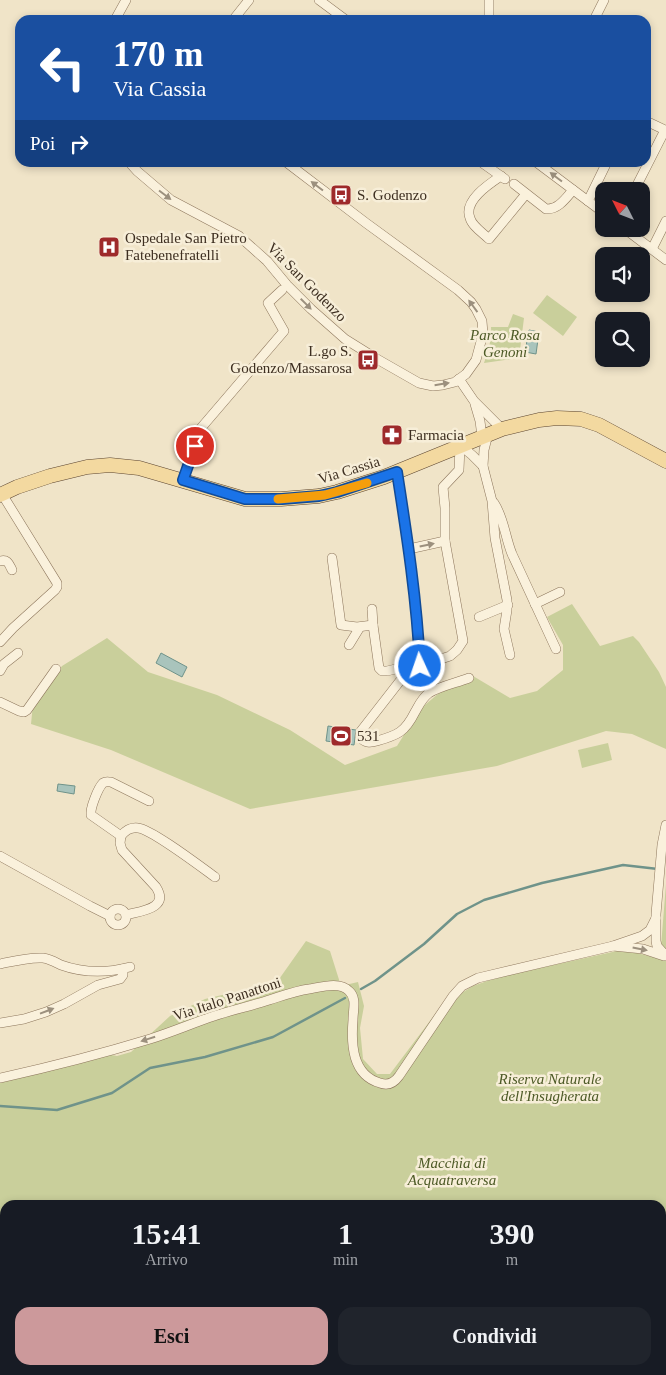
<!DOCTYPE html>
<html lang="it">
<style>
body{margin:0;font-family:Georgia,serif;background:#20242c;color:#f1f3f6;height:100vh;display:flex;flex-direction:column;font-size:19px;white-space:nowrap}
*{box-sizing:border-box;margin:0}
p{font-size:16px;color:#9ea1a6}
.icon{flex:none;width:28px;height:28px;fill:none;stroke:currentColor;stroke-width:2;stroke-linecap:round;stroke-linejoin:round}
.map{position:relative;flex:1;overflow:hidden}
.side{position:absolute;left:0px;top:1200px;width:666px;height:175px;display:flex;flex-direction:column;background:#171b24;border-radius:15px 15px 0 0;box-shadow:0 2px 8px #0003}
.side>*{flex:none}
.guide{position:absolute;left:15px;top:15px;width:636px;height:152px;border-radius:15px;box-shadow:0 2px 8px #0003;background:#1a4fa0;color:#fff;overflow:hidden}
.needle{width:32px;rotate:312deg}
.controls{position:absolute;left:595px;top:182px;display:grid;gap:10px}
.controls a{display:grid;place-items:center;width:55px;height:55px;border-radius:10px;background:#171b24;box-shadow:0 2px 8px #0003;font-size:25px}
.pin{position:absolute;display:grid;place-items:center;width:42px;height:42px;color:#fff;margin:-21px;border:2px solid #fff;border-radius:50%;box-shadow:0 1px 5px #0007}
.me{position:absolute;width:55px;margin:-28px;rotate:357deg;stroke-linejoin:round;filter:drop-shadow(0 0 4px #0008)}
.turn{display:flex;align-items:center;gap:18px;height:105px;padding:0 15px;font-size:22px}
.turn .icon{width:65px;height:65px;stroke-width:2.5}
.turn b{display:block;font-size:35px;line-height:42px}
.then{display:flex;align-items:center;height:48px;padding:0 15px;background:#0003;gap:10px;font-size:19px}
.eta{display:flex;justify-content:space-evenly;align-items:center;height:85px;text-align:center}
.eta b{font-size:30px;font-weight:700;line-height:35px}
.button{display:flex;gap:10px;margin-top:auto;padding:10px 15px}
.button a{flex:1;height:58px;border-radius:15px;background:#cc999b;color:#111;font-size:20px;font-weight:700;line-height:58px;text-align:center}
.button a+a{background:#20242c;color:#f1f3f6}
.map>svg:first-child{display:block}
.green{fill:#c9cf9b;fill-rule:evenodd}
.water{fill:#a9c4bc;stroke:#6f938a}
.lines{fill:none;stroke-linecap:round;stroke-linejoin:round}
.stream{stroke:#6f938a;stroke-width:2.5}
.minor-casing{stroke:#8d765c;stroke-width:10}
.primary-casing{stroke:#5b4430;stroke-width:15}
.minor{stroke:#faf1dc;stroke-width:9}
.primary{stroke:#f3d9a0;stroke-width:14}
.oneway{fill:#9c907e}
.route-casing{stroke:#114b97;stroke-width:12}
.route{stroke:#1a73e8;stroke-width:9}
.slow{stroke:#f59e0b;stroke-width:9}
.labels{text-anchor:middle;stroke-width:5;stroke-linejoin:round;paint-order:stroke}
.poi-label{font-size:15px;fill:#3d2e20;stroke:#f7eed8;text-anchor:start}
.street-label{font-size:15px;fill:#3d2e20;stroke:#f7eed8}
.park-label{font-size:15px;font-style:italic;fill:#4d5a26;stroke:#f7eed8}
</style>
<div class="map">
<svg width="666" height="1375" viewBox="0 0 666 1375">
<rect width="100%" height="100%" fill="#f0e4c8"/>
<!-- green -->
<g class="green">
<path d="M547 295 577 317 563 336 533 313Z"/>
<path d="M513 314 524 318 519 358 484 363C488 352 492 340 491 327H508Z"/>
<path d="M572 604 600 646 633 636 639 642 659 672 666 687V749L632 734 606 731 497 766 250 809 111 750 31 724 33 704 62 666 107 638 148 672 217 695 290 730 345 765 397 746 420 709 456 679 473 676 510 698 537 691 563 670V645L547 617Z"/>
<path d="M608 743 612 760 582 768 578 750Z"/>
<path d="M666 884V1375H0V1081L107 1054 117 1056 131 1052 170 1016 205 999 277 982 306 941 330 951 341 986 358 982 364 1006 360 1028 363 1059 377 1074H390L442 1005 473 986 487 981 513 974 617 951 637 953 660 959ZM5 1205H661V1370H5Z"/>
</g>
<!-- water -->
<g class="water">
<path d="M529 330 539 332 536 354 525 352Z"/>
<path d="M161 653 187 667 182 677 156 663Z"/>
<path d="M328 726 356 730 354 745 326 741Z"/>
<path d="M58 784 75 786 74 794 57 791Z"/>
</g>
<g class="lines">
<!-- stream -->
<g class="stream">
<path d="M361 989 375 981 424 944 457 914 484 900 542 883 623 865 658 869"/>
<path d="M0 1106 57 1110 112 1093 150 1068 205 1057 273 1037 345 998"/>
</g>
<!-- minor casing -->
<g class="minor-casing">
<g id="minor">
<path d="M319 0 346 20"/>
<path d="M115 20 126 0"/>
<path d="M233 20 249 0"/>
<path d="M489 20V0"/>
<path d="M594 20 604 0"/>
<path d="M129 162 137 171 171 200 239 236 267 261 287 285 311 309 345 339 377 359 419 383 433 386 443 385 455 382 466 374 476 360 483 334 482 321 476 309 471 302 458 290 366 223 286 162"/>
<path d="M481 162 505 179"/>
<path d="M536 162 604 213"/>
<path d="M501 176C489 184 463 201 470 218 472 226 483 233 489 239L526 194"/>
<path d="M514 184 546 209C558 210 566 198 573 190"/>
<path d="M634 191 665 130 646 121"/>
<path d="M588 201 607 162"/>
<path d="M625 229 666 260"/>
<path d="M652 249 666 221"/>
<path d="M459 379 474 401 502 429"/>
<path d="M475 404 480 421 482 437"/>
<path d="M488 434 484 450 483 466 492 501 495 538 507 600V610L504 629 510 655"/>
<path d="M460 446 459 470 443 487 445 508V541L463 641 457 650 450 656 420 666 403 677 361 731 360 737C365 743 370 743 377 741 398 735 405 732 415 712 419 705 422 698 429 693 440 686 456 683 469 678"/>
<path d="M461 446 472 455 483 466"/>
<path d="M397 472C407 536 417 601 420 666"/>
<path d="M183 480 201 428 284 331 268 303 282 290"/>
<path d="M494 503C504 518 505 537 512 554L556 649"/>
<path d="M409 549 445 541"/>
<path d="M332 558 341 625 357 627 373 625 379 668 382 671H387L413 665 415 669"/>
<path d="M0 561C8 559 9 564 12 570"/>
<path d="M535 604 560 592"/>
<path d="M372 609 373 625"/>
<path d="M479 617 508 605"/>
<path d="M0 642 13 628 55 590 57 587V583L2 494"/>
<path d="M349 645 360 627"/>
<path d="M0 671 4 664 18 653"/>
<path d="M0 702 19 711 24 712 27 710 56 669"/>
<path d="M666 825 662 845 656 914V941L657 946 666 956"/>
<path d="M121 836 91 815C90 808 98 788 103 783 106 781 108 782 111 782L149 801"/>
<path d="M0 856 90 906 110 916"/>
<circle cx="118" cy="917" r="8"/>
<path d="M126 915C140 911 170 909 156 887L122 850 120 843 121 836C125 831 131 827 138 828 151 829 201 867 215 877"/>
<path d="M613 946 643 949 664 956"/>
<path d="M0 964C14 961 29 957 43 958 50 959 55 962 61 965 83 973 107 973 130 967"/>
<path d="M0 1023 24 1019 46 1012 64 1004 98 985 120 979 123 975V969"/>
<path d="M0 1078C50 1067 101 1054 150 1039 172 1032 193 1023 214 1016 232 1010 251 1006 269 1000 282 996 295 991 309 989 321 987 340 981 349 991 357 998 353 1010 353 1020 351 1044 352 1075 380 1083 388 1086 394 1083 399 1076L453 996 462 986 478 978 613 946 642 936 650 930 656 918"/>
</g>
</g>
<!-- primary casing -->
<g class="primary-casing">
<path id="primary" d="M0 495 17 487 50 476 87 467 110 465 139 468 245 499H281L319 496 337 492 384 477 502 429 539 420 557 418 581 419 599 425 666 461"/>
</g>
<!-- minor -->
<use href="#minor" class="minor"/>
<!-- primary -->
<use href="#primary" class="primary"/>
</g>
<!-- one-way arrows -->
<defs><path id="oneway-solid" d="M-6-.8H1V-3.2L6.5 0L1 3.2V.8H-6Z" transform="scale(1.25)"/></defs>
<g class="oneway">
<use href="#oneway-solid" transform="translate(556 177) rotate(-143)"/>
<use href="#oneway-solid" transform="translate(317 186) rotate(-143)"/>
<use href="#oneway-solid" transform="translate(165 195) rotate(37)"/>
<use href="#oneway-solid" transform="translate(306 304) rotate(45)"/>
<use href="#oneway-solid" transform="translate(473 306) rotate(-126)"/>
<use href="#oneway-solid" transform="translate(442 384) rotate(-9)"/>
<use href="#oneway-solid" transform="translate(427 545) rotate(-12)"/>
<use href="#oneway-solid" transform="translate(640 949) rotate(11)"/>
<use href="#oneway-solid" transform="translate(47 1011) rotate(-21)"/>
<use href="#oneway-solid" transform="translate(148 1039) rotate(163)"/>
</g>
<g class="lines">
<!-- route casing -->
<g class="route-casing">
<path id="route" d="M195 446 183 480 245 499H282L319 496 337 492 397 472C407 536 417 601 420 666"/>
</g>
<!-- route -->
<use href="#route" class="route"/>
<!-- slow -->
<path class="slow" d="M278 499 325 495 367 483"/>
</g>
<!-- icons -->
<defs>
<g id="bus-square" transform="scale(1.125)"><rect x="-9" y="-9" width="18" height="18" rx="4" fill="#9e2a2b" stroke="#f7eed8"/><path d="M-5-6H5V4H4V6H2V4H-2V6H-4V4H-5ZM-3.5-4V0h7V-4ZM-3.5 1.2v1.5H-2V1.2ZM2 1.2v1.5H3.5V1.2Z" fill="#fff"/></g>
<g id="hospital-square" transform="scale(1.125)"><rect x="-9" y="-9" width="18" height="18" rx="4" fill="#9e2a2b" stroke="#f7eed8"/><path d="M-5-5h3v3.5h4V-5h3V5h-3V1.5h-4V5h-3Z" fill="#fff"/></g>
<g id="pharmacy-square" transform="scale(1.125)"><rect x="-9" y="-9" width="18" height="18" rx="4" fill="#9e2a2b" stroke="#f7eed8"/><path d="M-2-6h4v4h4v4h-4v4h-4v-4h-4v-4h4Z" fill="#fff"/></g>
<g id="stadium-square" transform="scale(1.125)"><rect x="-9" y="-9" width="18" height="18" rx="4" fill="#9e2a2b" stroke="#f7eed8"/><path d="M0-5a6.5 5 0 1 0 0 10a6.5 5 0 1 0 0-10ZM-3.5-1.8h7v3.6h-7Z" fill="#fff"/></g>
</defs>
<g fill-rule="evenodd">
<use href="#bus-square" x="341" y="195"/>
<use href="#hospital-square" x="109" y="247"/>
<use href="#bus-square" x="368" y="360"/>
<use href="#pharmacy-square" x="392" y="435"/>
<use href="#stadium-square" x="341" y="736"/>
</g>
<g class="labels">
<!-- poi labels -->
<g class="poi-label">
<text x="357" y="200">S. Godenzo</text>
<text x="125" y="243">Ospedale San Pietro<tspan x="125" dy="17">Fatebenefratelli</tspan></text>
<text x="352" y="356" text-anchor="end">L.go S.<tspan x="352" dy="17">Godenzo/Massarosa</tspan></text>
<text x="408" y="440">Farmacia</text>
<text x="357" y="741">531</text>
</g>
<!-- street labels -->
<g class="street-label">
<text transform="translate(307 282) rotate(45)" y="5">Via San Godenzo</text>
<text transform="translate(349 470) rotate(-17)" y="5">Via Cassia</text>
<text transform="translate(227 999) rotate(-18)" y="5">Via Italo Panattoni</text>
</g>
<!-- park labels -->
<g class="park-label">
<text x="505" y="340">Parco Rosa<tspan x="505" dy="17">Genoni</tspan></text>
<text x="550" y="1084">Riserva Naturale<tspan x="550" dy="17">dell'Insugherata</tspan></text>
<text x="452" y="1168">Macchia di<tspan x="452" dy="17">Acquatraversa</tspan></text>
</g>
</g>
</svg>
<div class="controls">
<a><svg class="needle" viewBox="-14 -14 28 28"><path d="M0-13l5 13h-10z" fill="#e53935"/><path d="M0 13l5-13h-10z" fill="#9ea1a6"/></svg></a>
<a><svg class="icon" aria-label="sound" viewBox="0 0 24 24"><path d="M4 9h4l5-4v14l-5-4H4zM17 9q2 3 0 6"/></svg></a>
<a><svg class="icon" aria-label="search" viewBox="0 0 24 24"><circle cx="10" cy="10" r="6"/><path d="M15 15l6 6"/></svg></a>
</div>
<div class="pin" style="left:195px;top:446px;background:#d93025"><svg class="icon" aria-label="arrive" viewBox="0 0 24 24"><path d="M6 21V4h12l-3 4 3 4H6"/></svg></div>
<svg class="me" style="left:420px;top:666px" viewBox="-20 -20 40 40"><circle r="17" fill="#1a73e8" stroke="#fff" stroke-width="3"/><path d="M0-11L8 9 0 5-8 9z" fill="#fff"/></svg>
<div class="guide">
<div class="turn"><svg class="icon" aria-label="left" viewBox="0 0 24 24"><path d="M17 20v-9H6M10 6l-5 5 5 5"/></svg><div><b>170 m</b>Via Cassia</div></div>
<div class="then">Poi<svg class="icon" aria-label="right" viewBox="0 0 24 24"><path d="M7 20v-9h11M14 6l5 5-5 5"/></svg></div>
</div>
<section class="side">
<div class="eta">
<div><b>15:41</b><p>Arrivo</p></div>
<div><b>1</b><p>min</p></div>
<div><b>390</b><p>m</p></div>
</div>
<div class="button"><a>Esci</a><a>Condividi</a></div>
</section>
</div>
